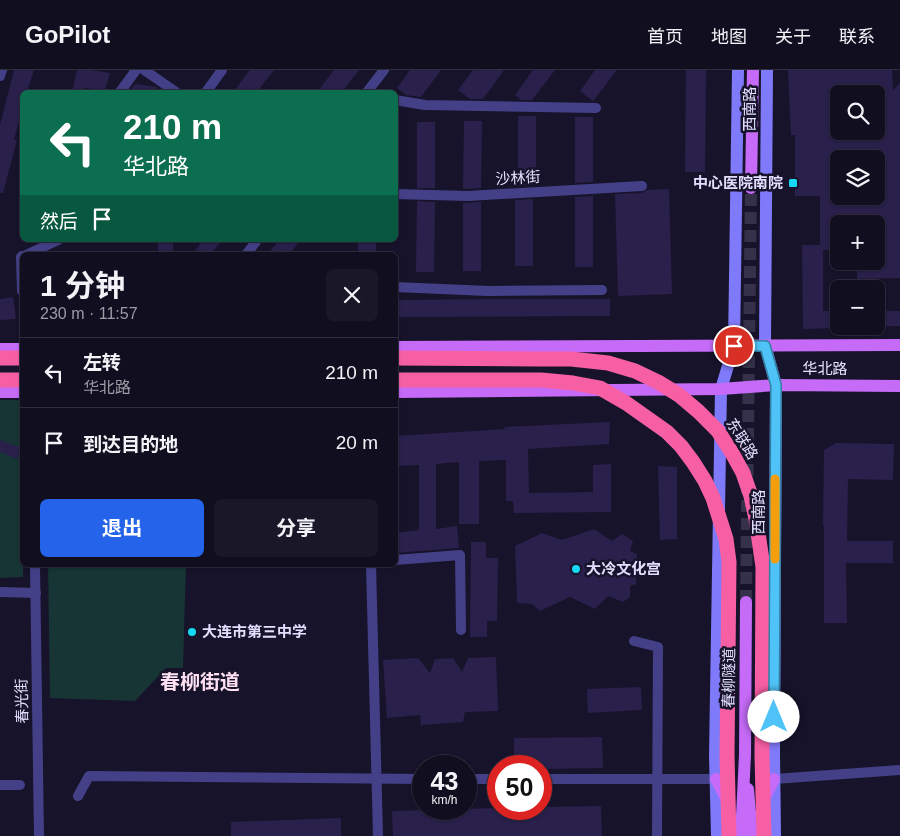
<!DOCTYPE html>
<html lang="zh">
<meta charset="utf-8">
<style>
body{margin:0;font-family:Arial,"Noto Sans SC",sans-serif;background:#1a1729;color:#f1f3f6;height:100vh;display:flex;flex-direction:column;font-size:19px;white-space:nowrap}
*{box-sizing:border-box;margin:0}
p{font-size:16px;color:#9c9ca5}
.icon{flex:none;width:28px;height:28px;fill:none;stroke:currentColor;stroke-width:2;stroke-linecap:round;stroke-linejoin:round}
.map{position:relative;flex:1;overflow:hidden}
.side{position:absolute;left:20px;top:182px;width:378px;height:315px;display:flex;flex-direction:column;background:#110e20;border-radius:8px;box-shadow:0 1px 4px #0004,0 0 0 1px #302e3e}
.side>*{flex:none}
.banner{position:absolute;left:20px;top:20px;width:378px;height:152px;border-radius:8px;box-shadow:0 1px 4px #0004,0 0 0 1px #302e3e;background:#0b6e4f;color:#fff;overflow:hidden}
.tools{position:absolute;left:830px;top:15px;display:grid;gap:10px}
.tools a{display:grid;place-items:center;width:55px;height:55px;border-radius:8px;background:#110e20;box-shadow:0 1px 4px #0004,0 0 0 1px #302e3e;font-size:25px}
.speed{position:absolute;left:412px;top:685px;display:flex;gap:10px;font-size:25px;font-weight:700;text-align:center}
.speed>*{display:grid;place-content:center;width:65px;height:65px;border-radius:50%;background:#110e20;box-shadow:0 1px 4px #0004,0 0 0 1px #302e3e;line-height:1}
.speed small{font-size:12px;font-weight:400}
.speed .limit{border:8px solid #d22;background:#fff;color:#111}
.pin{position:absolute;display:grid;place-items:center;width:42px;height:42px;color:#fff;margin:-21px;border:2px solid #fff;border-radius:50%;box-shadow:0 1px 5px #0007}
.me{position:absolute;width:55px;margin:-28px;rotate:0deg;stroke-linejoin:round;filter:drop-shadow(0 0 4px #0008)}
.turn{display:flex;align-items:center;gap:18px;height:105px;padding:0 20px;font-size:22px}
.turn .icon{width:65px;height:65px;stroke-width:2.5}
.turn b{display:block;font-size:35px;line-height:42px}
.then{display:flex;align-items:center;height:48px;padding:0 20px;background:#0003;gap:10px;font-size:19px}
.round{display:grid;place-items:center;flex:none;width:52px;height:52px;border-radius:8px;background:#1a1729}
.overview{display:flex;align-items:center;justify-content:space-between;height:85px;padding:0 20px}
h1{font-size:30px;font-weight:700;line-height:38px}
.action{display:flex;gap:10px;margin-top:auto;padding:10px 20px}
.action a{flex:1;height:58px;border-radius:8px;background:#2563eb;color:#fff;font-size:20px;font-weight:700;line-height:58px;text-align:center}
.action a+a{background:#1a1729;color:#f1f3f6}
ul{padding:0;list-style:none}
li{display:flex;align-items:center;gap:15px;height:70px;padding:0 20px;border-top:1px solid #302e3e}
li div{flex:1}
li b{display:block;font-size:19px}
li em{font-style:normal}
header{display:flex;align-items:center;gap:30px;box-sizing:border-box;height:70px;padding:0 25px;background:#110e20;border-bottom:1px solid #302e3e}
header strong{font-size:24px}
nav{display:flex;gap:28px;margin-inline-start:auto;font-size:18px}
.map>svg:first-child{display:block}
.green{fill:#163534}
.building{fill:#29204b;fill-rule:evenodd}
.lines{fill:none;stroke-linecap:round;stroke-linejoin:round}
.primary-tunnel{stroke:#35314a;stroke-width:12;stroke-dasharray:12 6;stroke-linecap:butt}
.street{stroke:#444087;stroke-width:10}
.secondary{stroke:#7f7af9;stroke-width:12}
.primary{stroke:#c66bf8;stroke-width:12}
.highway{stroke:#f75fa5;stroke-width:15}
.highway-bridge{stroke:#f75fa5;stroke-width:15}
.route-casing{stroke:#337fa1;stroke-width:12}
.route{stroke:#4fc3f7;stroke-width:9}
.slow{stroke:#f59e0b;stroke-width:9}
.poi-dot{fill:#14d9f4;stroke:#17132b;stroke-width:2}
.labels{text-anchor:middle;stroke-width:5;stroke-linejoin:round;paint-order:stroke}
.street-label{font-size:15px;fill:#e2defd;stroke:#17132b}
.poi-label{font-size:15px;font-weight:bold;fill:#e2defd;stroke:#17132b;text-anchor:start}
.district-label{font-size:20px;font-weight:bold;fill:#fee0f2;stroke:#17132b}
</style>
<header>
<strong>GoPilot</strong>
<nav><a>首页</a><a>地图</a><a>关于</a><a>联系</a></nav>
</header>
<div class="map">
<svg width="900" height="766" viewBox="0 0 900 766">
<rect width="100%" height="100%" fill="#17132b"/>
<!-- green -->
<g class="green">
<path d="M0 330H22V495H23V507L0 508Z"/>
<path d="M48 495H186L183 598H166L135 631 50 628Z"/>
</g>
<!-- building -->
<g class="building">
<path d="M14 0H34L27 22H22V40L14 70H17L3 123H0V55Z"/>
<path d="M77 0H92L110 3 105 20 84 18 83 22H72Z"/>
<path d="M250 0H274L257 22H233Z"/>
<path d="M334 0H359L342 22H317Z"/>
<path d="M410 0H441L421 27 406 25 397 18Z"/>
<path d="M473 0H504L483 29H470L458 20Z"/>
<path d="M533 0H555L532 30H521L515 25Z"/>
<path d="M595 0H617L593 31 580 21Z"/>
<path d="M686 0H706L705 102H685Z"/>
<path d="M788 0H892L893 20 900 13V208L857 209V191H876V154H839V180H823V241H839V258L803 259 802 175H820V126H795V65H791ZM839 24H876V61H839ZM839 89H876V126H839Z"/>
<path d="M135 14 157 17V22H130V20Z"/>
<path d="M518 46H536V114H533V115L518 116Z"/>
<path d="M575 47H593V112L575 113Z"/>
<path d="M464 51H482L481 118 463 119Z"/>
<rect x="417" y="52" width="18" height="66"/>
<path d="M669 119 672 224 618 226 615 124 642 123 647 120Z"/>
<path d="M593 126V197H575V127Z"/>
<path d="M533 129V196H515V130Z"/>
<path d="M417 131 435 132 434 202H416Z"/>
<path d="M481 132V201H463V133Z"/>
<rect x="158" y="170" width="15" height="15"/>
<path d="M203 170H222L210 185H192Z"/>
<path d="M279 170H300L289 185H267Z"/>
<rect x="358" y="170" width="18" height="15"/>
<path d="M13 227 16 249 0 250V229Z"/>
<path d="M506 229H610V246L395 247V230Z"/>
<rect x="882" y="241" width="18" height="15"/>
<path d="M610 352 609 374 528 379 529 423 593 422V395L611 394V442L514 443 513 431H506V390L479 391V454H459V392L436 394V459L457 456 459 478 395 483V463L419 460V395L395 396V366L505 359 504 357Z"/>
<path d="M0 370 21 378 17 389 0 382Z"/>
<path d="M836 373 894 374 893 410 848 409 847 471H893V493H846L847 553H824V456H823L824 380Z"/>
<path d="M658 396 677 397V469L660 470Z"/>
<path d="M594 459 612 471 622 464 633 471 630 481 637 484 636 514 630 516V527L623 532 608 526 595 539 570 527 540 541 532 534 517 533 515 476 542 463 562 470Z"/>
<path d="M471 472H486V488H498L497 551H487V567H470Z"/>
<path d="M496 587 498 641 465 642 463 652 421 655 420 645 387 648 383 590 418 588 430 603 435 589 453 588 462 602 468 588Z"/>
<path d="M641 617 642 640 588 643 587 619Z"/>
<path d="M602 667 603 698 541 699V696H514V668Z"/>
<path d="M601 736 602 766H393L392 741 499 738 541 739V737Z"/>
<path d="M341 748V766H231V752Z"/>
</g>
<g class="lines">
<!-- primary-tunnel -->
<path class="primary-tunnel" d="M746 532 751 118"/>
<!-- street -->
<g class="street">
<path d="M144 0 176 22"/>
<path d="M0 6 2 0"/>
<path d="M120 22 136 0"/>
<path d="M206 22 222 0"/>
<path d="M367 22 384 0"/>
<path d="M395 30 425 35 596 38"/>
<path d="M395 124 468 126 642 116"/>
<path d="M26 185 58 170"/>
<path d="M246 185 257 170"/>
<path d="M22 186 21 187 22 221"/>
<path d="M395 217 488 221 602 220"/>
<path d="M395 490 460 485 461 560"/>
<path d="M35 495 39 766"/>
<path d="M371 495 378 766"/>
<path d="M0 522 36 523"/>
<path d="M634 571 658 577 657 766"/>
<path d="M466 709H499"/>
<path d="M541 709H716"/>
<path d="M774 709 900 700"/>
<path d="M0 715H20"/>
<path d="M78 726 89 706 424 709"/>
</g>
<!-- secondary -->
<g class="secondary">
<path d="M767 0 765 275 776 315 774 685 775 766"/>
<path d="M717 766 715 685 721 319 734 276 738 0"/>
</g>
<!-- primary -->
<g class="primary">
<path d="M751 118 753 0"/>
<path d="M395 277 900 275"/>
<path d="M0 279H22"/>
<path d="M0 322H22"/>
<path d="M395 322 721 319 776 315 900 316"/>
<path d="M716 709 728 732"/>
<path d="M748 719 752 766"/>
<path d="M763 731 774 709"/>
<path d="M741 766 745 685 746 532"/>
</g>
<!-- highway -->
<g class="highway">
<path d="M0 288H22"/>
<path d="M0 310H22"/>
</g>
<!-- highway-bridge -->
<g class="highway-bridge">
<path d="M395 288 536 289H571L608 293 635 301 658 312 679 325 699 342 718 361 732 383 743 403 751 426 756 449 763 497 762 685 764 766"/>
<path d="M395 310H541L573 313 600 318 626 333 667 362 681 376 693 392 705 411 713 428 726 469 729 492 727 685 729 766"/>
</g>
</g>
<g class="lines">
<!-- route casing -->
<g class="route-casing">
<path id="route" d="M734 276H765L776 315 774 647"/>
</g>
<!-- route -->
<use href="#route" class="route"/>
<!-- slow -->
<path class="slow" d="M775 489V409"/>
</g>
<!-- markers -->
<g class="poi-dot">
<rect x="788" y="108" width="10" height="10" rx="2.5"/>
<circle cx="576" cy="499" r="5"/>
<circle cx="192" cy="562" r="5"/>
</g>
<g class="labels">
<!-- street labels -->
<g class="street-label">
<text transform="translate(750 39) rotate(-90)" y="5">西南路</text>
<text transform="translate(518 108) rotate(-3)" y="5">沙林街</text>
<text x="825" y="304">华北路</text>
<text transform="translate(742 369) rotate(58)" y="5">东联路</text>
<text transform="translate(759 442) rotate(-90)" y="5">西南路</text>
<text transform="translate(729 608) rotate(-89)" y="5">春柳隧道</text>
<text transform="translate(22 631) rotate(-91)" y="5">春光街</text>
</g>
<!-- poi labels -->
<g class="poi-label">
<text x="783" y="118" text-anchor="end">中心医院南院</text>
<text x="586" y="504">大冷文化宫</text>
<text x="202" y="567">大连市第三中学</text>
</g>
<!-- district labels -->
<g class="district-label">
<text x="200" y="619">春柳街道</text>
</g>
</g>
</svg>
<div class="tools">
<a><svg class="icon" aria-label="search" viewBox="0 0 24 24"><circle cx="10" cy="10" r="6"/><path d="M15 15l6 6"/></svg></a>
<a><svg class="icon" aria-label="layers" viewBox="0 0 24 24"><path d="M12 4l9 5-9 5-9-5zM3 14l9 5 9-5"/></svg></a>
<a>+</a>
<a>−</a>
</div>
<div class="speed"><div>43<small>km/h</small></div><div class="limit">50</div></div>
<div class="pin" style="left:734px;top:276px;background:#d93025"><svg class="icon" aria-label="arrive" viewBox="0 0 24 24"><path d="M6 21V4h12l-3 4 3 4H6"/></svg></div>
<svg class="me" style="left:774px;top:647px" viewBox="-20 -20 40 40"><circle r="19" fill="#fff"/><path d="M0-13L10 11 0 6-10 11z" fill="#4fc3f7"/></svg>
<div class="banner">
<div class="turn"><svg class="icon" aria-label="left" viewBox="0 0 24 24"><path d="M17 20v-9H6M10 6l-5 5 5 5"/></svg><div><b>210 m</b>华北路</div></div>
<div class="then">然后<svg class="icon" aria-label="arrive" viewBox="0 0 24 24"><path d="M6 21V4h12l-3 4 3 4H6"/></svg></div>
</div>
<section class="side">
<div class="overview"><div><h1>1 分钟</h1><p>230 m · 11:57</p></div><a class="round"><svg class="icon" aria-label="close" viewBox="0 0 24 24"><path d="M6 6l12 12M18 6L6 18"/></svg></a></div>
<ul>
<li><svg class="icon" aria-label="left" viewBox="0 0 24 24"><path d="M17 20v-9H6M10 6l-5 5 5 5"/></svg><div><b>左转</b><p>华北路</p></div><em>210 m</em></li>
<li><svg class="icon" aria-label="arrive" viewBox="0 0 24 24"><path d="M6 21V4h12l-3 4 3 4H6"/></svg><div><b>到达目的地</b></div><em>20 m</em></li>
</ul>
<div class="action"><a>退出</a><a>分享</a></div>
</section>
</div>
